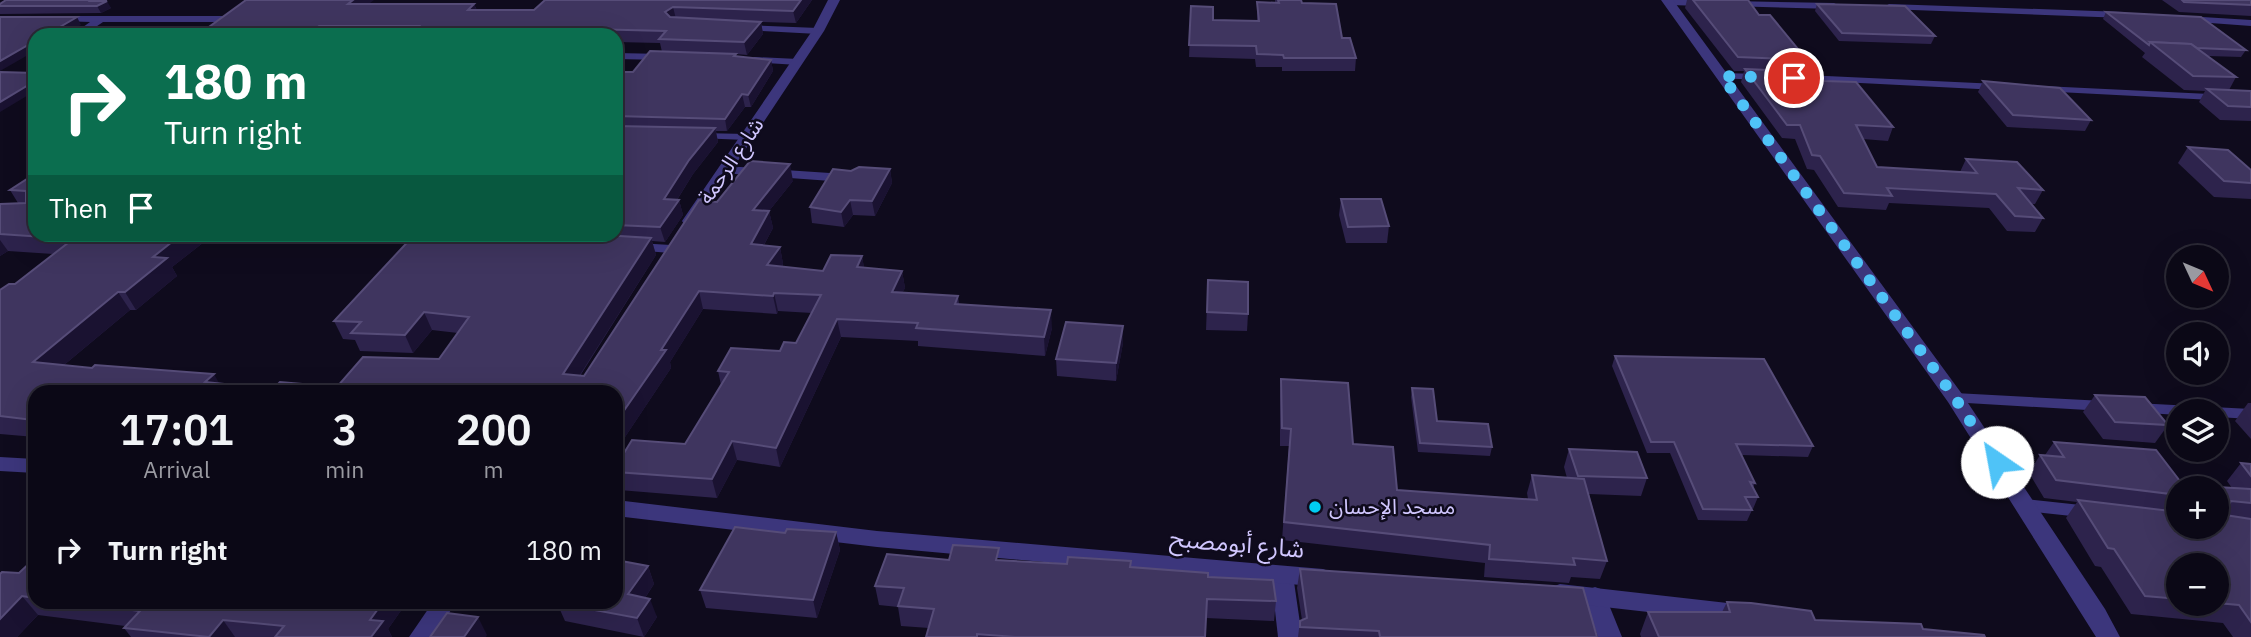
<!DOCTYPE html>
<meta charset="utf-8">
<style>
body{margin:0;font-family:"IBM Plex Sans","Noto Sans Arabic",sans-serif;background:#14111f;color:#f1f3f6;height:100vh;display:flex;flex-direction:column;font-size:26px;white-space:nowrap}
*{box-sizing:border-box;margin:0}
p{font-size:23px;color:#9a9aa1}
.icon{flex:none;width:38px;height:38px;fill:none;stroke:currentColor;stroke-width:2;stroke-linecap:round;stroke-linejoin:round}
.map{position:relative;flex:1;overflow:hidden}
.sheet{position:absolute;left:28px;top:385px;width:595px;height:224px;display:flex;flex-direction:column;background:#0b0816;border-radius:21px;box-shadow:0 7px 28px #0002,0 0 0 2px #2b2935}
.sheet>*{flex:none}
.hud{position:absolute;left:28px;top:28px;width:595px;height:214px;border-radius:21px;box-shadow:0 7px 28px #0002,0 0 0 2px #2b2935;background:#0b6e4f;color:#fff;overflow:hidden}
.needle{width:46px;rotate:134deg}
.buttons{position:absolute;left:2166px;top:245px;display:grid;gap:14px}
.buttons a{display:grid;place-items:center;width:63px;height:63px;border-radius:50%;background:#0b0816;box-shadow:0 7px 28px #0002,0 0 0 2px #2b2935;font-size:35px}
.pin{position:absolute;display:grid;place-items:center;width:60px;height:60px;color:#fff;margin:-30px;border:4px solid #fff;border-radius:50%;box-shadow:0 2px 7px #0007}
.me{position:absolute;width:77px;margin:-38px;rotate:327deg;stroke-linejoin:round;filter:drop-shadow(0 0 5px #0008)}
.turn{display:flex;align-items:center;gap:24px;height:147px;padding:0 21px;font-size:32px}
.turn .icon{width:91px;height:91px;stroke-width:2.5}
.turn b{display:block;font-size:49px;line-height:60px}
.then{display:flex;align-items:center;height:66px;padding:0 21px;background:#0003;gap:14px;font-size:26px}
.eta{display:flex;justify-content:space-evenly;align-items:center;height:119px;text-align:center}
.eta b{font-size:42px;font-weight:600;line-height:49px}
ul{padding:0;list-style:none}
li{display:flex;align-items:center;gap:21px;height:91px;padding:0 21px}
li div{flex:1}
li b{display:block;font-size:26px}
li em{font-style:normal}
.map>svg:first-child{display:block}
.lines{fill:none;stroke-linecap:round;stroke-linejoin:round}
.service{fill:#3c367c;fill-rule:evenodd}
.minor{fill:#3c367c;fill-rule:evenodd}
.tertiary{fill:#3c367c;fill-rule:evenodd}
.wall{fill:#2d234c;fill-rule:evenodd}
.shaded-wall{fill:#1a1231}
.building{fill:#3f355f;stroke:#564c78;stroke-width:2}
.route{stroke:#4fc3f7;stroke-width:12;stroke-dasharray:0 21.6}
.poi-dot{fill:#00ccf2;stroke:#0f0b1d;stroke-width:2.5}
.labels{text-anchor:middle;stroke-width:5;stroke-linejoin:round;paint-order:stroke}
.street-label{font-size:21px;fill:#d1c7ff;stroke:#0f0b1d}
.poi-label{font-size:21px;fill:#d1c7ff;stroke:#0f0b1d;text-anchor:start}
.near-street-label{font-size:24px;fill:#d1c7ff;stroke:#0f0b1d}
</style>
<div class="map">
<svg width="2251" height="637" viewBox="0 0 2251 637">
<rect width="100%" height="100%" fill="#0f0b1d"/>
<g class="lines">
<!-- service -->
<g class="service">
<path d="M1666 0H1704L1709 3 1704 6 1669 5 1666 4Z"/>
<path d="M1731 1 1834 3 1839 6 1834 9 1728 6 1726 4Z"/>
<path d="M1889 4 2124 12 2129 15 2124 18 1886 9 1884 7Z"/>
<path d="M61 16H234L239 19 234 22H103L84 35H72L90 22 58 21V17Z"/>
<path d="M2186 16 2251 20V26L2183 21 2181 19Z"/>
<path d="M746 25 818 28 823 31 818 34 743 30V26Z"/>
<path d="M616 53 664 54 669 57 664 60 616 59Z"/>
<path d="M754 57 798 59 803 62 798 65 750 62 749 60Z"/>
<path d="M1722 73 1760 74 1765 77 1760 80 1718 78V74Z"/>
<path d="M1805 75 1998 84 2003 87 1998 90 1801 80V76Z"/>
<path d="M2043 86 2251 96V102L2039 91 2038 89Z"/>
<path d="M700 133 747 134 753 137 747 140 696 138 694 136Z"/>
<path d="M725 166 845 174 851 178 845 182 721 173 719 170Z"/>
<path d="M355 234H433L438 238 432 242 361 238Z"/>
<path d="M637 243 671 245 677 249 671 253 632 250 631 247Z"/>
<path d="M1955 393 2104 401 2109 402 2112 406 2109 410 2104 411 1950 402 1947 398Z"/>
<path d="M2135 403 2251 409V419L2217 417V411H2179V415L2130 412 2127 408 2130 404Z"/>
<path d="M2026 499 2090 506 2096 508 2098 512 2096 516 2090 518 2026 511 2020 509 2018 505 2020 501Z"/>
</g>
<!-- minor -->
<g class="minor">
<path d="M828 0H840L824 31 696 224H684L682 221 812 31Z"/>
<path d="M1661 0H1673L1962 394 2105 609 2120 637H2096L1948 402Z"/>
<path d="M1282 566 1290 569 1293 575 1302 637H1278L1271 575 1274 569Z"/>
<path d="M1595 587 1603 590 1622 637H1598L1584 596 1587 590Z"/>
<path d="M433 602H456L434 637H409Z"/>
</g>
<!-- tertiary -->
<g class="tertiary">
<path d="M0 457 35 459V473L0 471Z"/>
<path d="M616 500 877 531 1323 569 1331 572 1334 578 1331 584 1323 587 877 547 616 516Z"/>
<path d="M1560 584 1745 605 1753 608 1756 614 1753 620 1745 623 1560 602 1552 599 1549 593 1552 587Z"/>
</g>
</g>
<!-- wall -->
<g class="wall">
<path d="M6 0H106L105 1 111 8 101 13 0 14V4Z"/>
<path d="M812 0 796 23 761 22 763 34 747 55 736 54V57L771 60 773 71 751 107H745L727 131H716L718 142 693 174 677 200H679L683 215 665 242 652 241 656 255 580 376H584L717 202 793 181 769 211 773 228 764 245 780 247 783 264 782 267 823 271 862 256 864 268 902 271 905 288 902 293 958 296 959 304 1052 328 1045 356 918 346V341L841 337 780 467 737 460 717 498 619 490 616 482V466L685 444 721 385 718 371 780 351 796 343 812 313 778 311 777 314 703 309 670 362 671 368 621 443 616 442V392H35V437L0 434V290L15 284 53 254 8 251 0 256V204L18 203 10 190 30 177 35 234 213 235 172 267 177 276 136 310H130L64 365 273 389 337 387 439 359 458 333 432 330 413 353 360 351 355 340 343 339 334 321 488 234H616V72H633L662 52 660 43 616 42V35H213L209 27 369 4H474L477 10H534Z"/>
<path d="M1275 0H1301L1302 3 1342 38 1356 58 1355 71H1282V67H1256L1255 59 1189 57 1191 6 1213 20 1257 21V2L1275 3Z"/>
<path d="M1687 0H1748L1759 15 1807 60 1803 71 1824 81 1893 127 1888 141 1863 139 1877 167 1960 172 1966 159 2043 190 2035 204H2031L2043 218 2035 232 2007 231 1989 208 1889 203 1886 210 1838 207 1814 170 1807 169 1795 139 1782 138 1741 82 1744 71H1734L1685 8Z"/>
<path d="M2162 0H2251V16L2179 12Z"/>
<path d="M1817 4 1935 36 1931 44 1839 41 1815 11Z"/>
<path d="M2106 12 2246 50 2241 57 2208 56 2236 77 2229 90 2251 91V121L2220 120 2199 102 2205 91 2184 90 2142 57 2145 53 2103 19Z"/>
<path d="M1983 81 2091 120 2085 131 2007 127 1978 92Z"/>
<path d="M2188 147 2251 170V199L2214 197 2178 163Z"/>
<path d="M890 169 892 183 875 216 853 215 844 227 812 223 810 207 851 171Z"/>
<path d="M1341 199 1389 226 1387 243H1346L1339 215Z"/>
<path d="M1208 280 1248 314 1247 331 1206 330Z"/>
<path d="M1123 326V343L1116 381 1057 376 1056 359Z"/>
<path d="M1615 356 1813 446 1808 457 1742 455 1755 483 1753 488 1758 497 1753 509 1751 508 1752 510 1747 521 1698 520 1670 453H1647L1612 366Z"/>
<path d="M1281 379 1353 444 1397 490 1528 499 1527 493 1532 475 1567 478 1564 467 1569 449 1647 478 1641 496 1589 494 1607 561 1600 579 1571 577 1569 583 1484 577 1485 563 1282 540 1289 446H1280V396Z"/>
<path d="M1412 388 1437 421 1492 447 1490 456 1418 452 1411 397Z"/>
<path d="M2095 395 2168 425 2155 443 2103 439 2083 412Z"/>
<path d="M2248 403H2251V439L2235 421Z"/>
<path d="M2054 442 2183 485 2232 488 2227 481 2241 463 2251 464V637H2233L2223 623 2131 614 2101 567 2095 566 2066 518 2077 502 2044 498 2029 473 2040 455H2045ZM2179 488H2217V527H2179ZM2179 565H2217V604H2179Z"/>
<path d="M836 532 840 550 817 618 706 608 700 590Z"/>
<path d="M35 558V602H407L388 629 392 637H131L124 628 125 626 38 615 17 637 19 573Z"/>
<path d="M949 560H1000L1067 564 1131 561 1130 567 1208 577 1276 601 1274 621 1206 618 1205 637H926L929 628 901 626 898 607 879 605 875 586Z"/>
<path d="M648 566 654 584 645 598 657 617 644 637 565 621 557 603Z"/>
<path d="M1300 569 1597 637H1298L1300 621 1302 620 1297 588Z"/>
<path d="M1727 602 1815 620 1923 629 1985 637H1641L1640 634 1648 612H1722Z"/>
</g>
<!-- shaded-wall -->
<g class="shaded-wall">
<path d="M353 0H374L353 16 348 4Z"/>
<path d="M801 0H812L796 23 793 11Z"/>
<path d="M107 1 111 8 101 13 97 6Z"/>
<path d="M474 4 479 16 468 10Z"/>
<path d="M673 7 676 19 668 25 665 12Z"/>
<path d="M77 17 81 25 63 35H46Z"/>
<path d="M761 22 763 34 747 55 744 42Z"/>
<path d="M319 26 323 35H308Z"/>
<path d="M588 29 589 35H581Z"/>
<path d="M35 41V51L0 71V61Z"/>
<path d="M771 60 773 71 751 107 748 95Z"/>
<path d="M35 81V91L0 112V102Z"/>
<path d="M742 94 745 107 727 131 725 119Z"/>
<path d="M715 128 718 142 693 174 668 214 664 199 689 160Z"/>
<path d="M790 164 793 181 769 211 773 228 755 261 751 244 753 210Z"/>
<path d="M890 169 892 183 875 216 872 201Z"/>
<path d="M679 200 683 215 665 242 660 227Z"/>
<path d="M850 200 853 215 844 227 841 212Z"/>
<path d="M182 234 213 235 172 267 177 276 136 310 125 292 153 257Z"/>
<path d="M651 238 656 255 569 392 563 374Z"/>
<path d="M0 240 8 251 0 256Z"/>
<path d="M780 247 783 264 771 283 767 265Z"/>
<path d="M862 256 865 273 857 267Z"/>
<path d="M902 271 905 288 894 310 892 292Z"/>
<path d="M699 291 703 309 670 362 671 368 621 443 616 429V422L661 350Z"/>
<path d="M118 292 130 310 46 380 33 362Z"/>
<path d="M774 293 778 311 777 314 773 296Z"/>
<path d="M1051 310 1052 328 1045 356 1044 337Z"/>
<path d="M424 312 432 330 413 353 405 335Z"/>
<path d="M837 319 841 337 780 467 776 448Z"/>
<path d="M1123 326V343L1116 381V363Z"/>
<path d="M214 374 224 392 205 382Z"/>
<path d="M732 441 737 460 717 498 712 479Z"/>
<path d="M836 532 840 550 817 618 813 600Z"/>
<path d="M648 566 654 584 635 613 628 594Z"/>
<path d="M22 596 38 615 17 637H0V619Z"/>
<path d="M650 599 657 617 644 637 637 618Z"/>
<path d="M383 602H407L388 629 392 637H371L370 620Z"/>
<path d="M478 617 487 635 486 637H464Z"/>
<path d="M223 620 235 637H209Z"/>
</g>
<!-- building -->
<g class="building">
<path d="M6 0H91L90 1H107L97 6H0V4Z"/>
<path d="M246 0H353L348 4H474L468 10H534L545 0H801L793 11 673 7 665 12 670 17 761 22 744 42 659 39 666 31 588 29 581 35H410L419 26H319L308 35H216L226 28 209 27Z"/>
<path d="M1278 0H1301L1302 3 1336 4 1342 38H1350L1356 58H1284L1283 55 1257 54 1256 46 1189 45 1191 6 1213 7V20L1259 21 1257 2 1279 3Z"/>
<path d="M1693 0H1748L1759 15H1770L1807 60 1738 57Z"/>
<path d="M2182 0H2251V5L2184 2Z"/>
<path d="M1817 4 1905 6 1935 36 1842 33Z"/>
<path d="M2106 12 2201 17 2246 50 2197 48 2191 44 2150 42 2149 45Z"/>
<path d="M0 17H77L46 35H35V41L0 61Z"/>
<path d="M2150 42 2191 44 2236 77 2193 76Z"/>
<path d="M650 51 736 54 734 56 771 60 748 95 742 94 725 119 616 116V72H633Z"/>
<path d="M1745 69 1816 72 1824 81 1856 82 1893 127 1856 125 1877 167 1977 173 1966 159 2017 162 2043 190 2018 188 2043 218 2015 216 1996 194 1887 188 1892 196 1844 193 1820 156 1812 155 1800 125H1787Z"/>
<path d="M0 72 35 73V81L0 102Z"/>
<path d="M1983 81 2060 88 2091 120 2013 115Z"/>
<path d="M2207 89 2251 91V107L2228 106Z"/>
<path d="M616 126 715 128 689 160 664 199 679 200 660 227 616 225Z"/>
<path d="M2188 147 2228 150 2251 170V183L2224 181Z"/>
<path d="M750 161 790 164 753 210 769 211 751 244 780 247 767 265 823 271 831 255 862 256 857 267 902 271 892 292 958 296 955 304 1051 310 1044 337 916 328 918 323 837 319 776 448 732 441 712 479 616 472V466L632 440 685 444 729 372 718 371 731 348 780 351 784 342 796 343 821 295 774 293 773 296 699 291 661 350H666L616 422V392H35V419L33 420 0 416V290L9 284H15L73 239 0 234V204L26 203V191L10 190 30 177H35V234H182L153 257 167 258 125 292H118L33 362 92 368 95 365 214 374 205 382 273 389 280 382 337 387 363 357 439 359 469 317 424 312 405 335 351 333 361 322 334 321 415 234H587L651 238 563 374 584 376 699 200 717 202Z"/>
<path d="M859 167 890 169 872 201 850 200 841 212 810 207 833 169 851 171Z"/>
<path d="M1341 199H1381L1389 226 1348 227Z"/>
<path d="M1208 280 1248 282V314L1207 312Z"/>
<path d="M1066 322 1123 326 1116 363 1056 359Z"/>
<path d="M1615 356 1764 359 1813 446 1736 444 1755 483 1750 482 1758 497H1745L1752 510 1703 509 1674 442H1651Z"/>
<path d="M1281 379 1348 383 1353 444 1393 447 1397 490 1537 500 1532 475 1584 479 1607 561 1573 558 1575 565 1489 559 1490 545 1284 522 1291 429 1282 428Z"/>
<path d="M1412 388 1433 389 1437 421 1488 424 1492 447 1420 443Z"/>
<path d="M2095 395 2145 397 2168 425 2115 422Z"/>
<path d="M2054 442 2156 450 2183 485 2251 489V503L2231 501 2228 506 2217 507 2219 514 2251 519V622L2239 605 2217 603V565H2179V599L2145 596 2114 549 2108 548 2078 500 2179 512V527H2217V488H2179V495L2056 480 2040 455 2064 457Z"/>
<path d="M1569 449 1637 452 1647 478 1578 476Z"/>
<path d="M2241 463 2251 464V476Z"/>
<path d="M735 527 785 533 787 529 836 532 813 600 700 590Z"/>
<path d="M953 545 999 548 996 560 1067 564 1068 557 1131 561 1130 567 1208 573V577L1273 580 1276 601 1207 599 1205 637H1015L977 634V637H926L934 609 898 606 904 588 875 586 887 554 949 560Z"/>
<path d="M35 558V598L22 596 0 619V574L2 572 19 573Z"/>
<path d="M616 560 648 566 628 594 650 599 637 618 557 603V602H616Z"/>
<path d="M1300 569 1583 588 1597 637H1380L1379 631 1300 627V621L1307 618Z"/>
<path d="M70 602H383L370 620 383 621 371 637H275L284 626 223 620 209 637 124 628 140 611Z"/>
<path d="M1727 602 1751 603 1811 611 1815 620 1921 624 1923 629 1984 635 1985 637H1659L1648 612H1730Z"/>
<path d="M447 613 478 617 464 637H430Z"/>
</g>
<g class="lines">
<!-- route -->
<path class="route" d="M1794 78 1722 76 1955 398 1997 462"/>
</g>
<!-- markers -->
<circle class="poi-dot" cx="1315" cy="507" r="7"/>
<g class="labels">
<!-- street labels -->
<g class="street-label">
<text transform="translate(731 161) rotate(-56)" y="7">شارع الرحمة</text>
</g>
<!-- poi labels -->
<g class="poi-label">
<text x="1329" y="514">مسجد الإحسان</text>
</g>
<!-- near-street labels -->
<g class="near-street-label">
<text transform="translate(1237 544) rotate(5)" y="8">شارع أبومصبح</text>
</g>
</g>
</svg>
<div class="buttons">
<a><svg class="needle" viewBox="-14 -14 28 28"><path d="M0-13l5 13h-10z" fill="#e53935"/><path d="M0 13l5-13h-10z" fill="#9a9aa1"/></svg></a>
<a><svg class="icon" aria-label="sound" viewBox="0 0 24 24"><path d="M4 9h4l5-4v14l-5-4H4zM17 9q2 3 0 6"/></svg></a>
<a><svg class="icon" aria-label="layers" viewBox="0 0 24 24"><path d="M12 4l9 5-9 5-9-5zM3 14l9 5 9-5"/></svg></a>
<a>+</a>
<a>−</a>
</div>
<div class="pin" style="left:1794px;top:78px;background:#d93025"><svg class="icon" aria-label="arrive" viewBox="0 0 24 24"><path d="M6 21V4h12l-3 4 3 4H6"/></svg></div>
<svg class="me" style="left:1997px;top:462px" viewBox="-20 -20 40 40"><circle r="19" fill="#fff"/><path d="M0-13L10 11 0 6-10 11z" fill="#4fc3f7"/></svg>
<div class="hud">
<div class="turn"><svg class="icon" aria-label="right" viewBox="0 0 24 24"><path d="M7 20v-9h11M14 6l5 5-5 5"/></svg><div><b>180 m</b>Turn right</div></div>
<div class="then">Then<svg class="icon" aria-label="arrive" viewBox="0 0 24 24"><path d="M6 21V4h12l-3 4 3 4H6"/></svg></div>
</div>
<section class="sheet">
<div class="eta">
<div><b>17:01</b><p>Arrival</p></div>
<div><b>3</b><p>min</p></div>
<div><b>200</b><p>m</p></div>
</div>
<ul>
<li><svg class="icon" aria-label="right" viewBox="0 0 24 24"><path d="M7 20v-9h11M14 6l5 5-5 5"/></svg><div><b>Turn right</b></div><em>180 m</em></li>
</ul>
</section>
</div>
